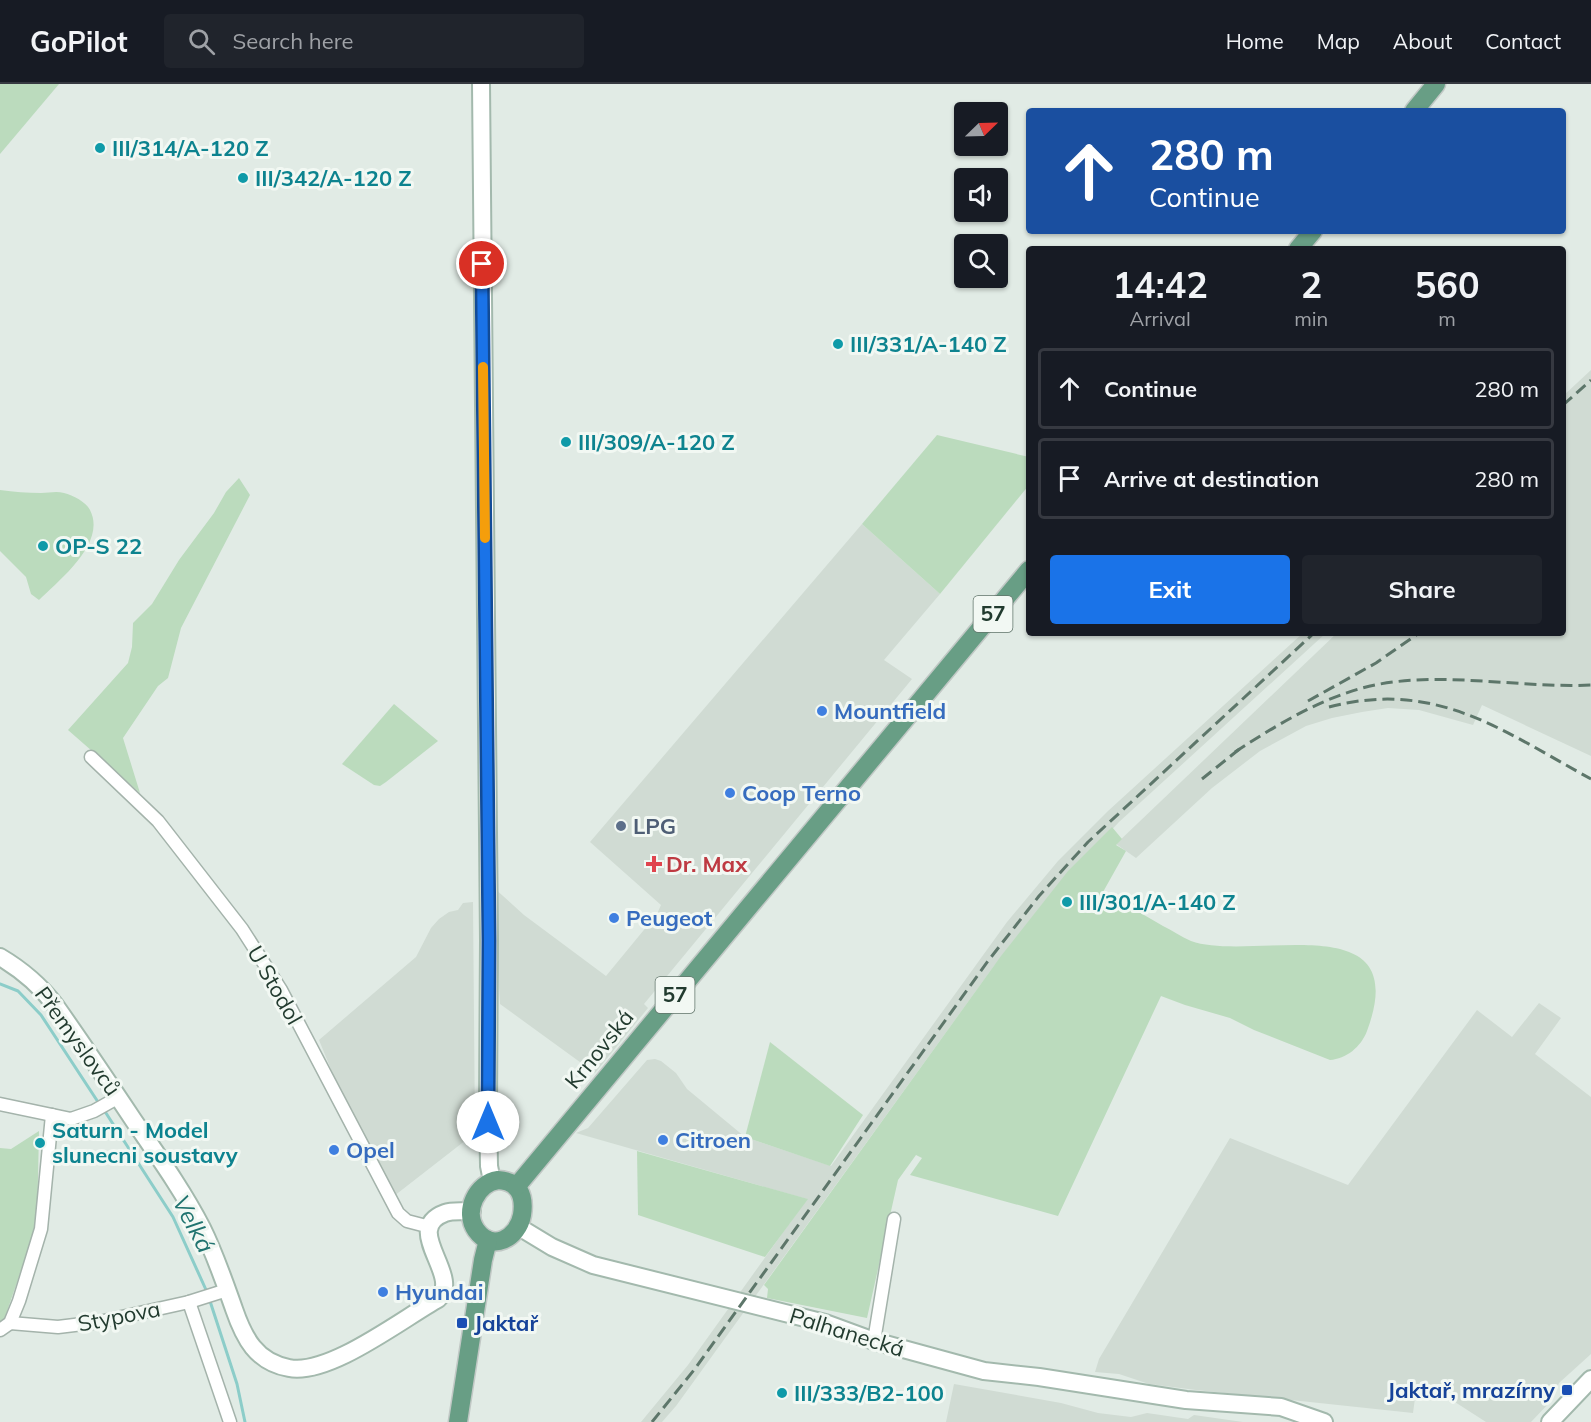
<!DOCTYPE html>
<meta charset="utf-8">
<style>
body{margin:0;font-family:Mulish,sans-serif;background:#20242c;color:#f1f3f6;height:100vh;display:flex;flex-direction:column;font-size:22px;white-space:nowrap}
*{box-sizing:border-box;margin:0}
p{font-size:20px;color:#9ea1a6}
.icon{flex:none;width:33px;height:33px;fill:none;stroke:currentColor;stroke-width:2;stroke-linecap:round;stroke-linejoin:round}
.map{position:relative;flex:1;overflow:hidden}
.sheet{position:absolute;left:1026px;top:162px;width:540px;height:390px;display:flex;flex-direction:column;background:#171b24;border-radius:6px;box-shadow:0 2px 4px #0004}
.sheet>*{flex:none}
.guide{position:absolute;left:1026px;top:24px;width:540px;height:126px;border-radius:6px;box-shadow:0 2px 4px #0004;background:#1a4fa0;color:#fff;overflow:hidden}
.needle{width:39px;rotate:67deg}
.controls{position:absolute;left:954px;top:18px;display:grid;gap:12px}
.controls a{display:grid;place-items:center;width:54px;height:54px;border-radius:6px;background:#171b24;box-shadow:0 2px 4px #0004;font-size:30px}
.pin{position:absolute;display:grid;place-items:center;width:51px;height:51px;color:#fff;margin:-26px;border:3px solid #fff;border-radius:50%;box-shadow:0 2px 6px #0007}
.me{position:absolute;width:66px;margin:-33px;rotate:0deg;stroke-linejoin:round;filter:drop-shadow(0 0 4px #0008)}
.turn{display:flex;align-items:center;gap:21px;height:126px;padding:0 24px;font-size:27px}
.turn .icon{width:78px;height:78px;stroke-width:2.5}
.turn b{display:block;font-size:42px;line-height:51px}
.eta{display:flex;justify-content:space-evenly;align-items:center;height:102px;text-align:center}
.eta b{font-size:36px;font-weight:700;line-height:42px}
.button{display:flex;gap:12px;margin-top:auto;padding:12px 24px}
.button a{flex:1;height:69px;border-radius:6px;background:#1a73e8;color:#fff;font-size:24px;font-weight:700;line-height:69px;text-align:center}
.button a+a{background:#20242c;color:#f1f3f6}
ul{padding:0;list-style:none}
li{display:flex;align-items:center;gap:18px;height:81px;margin:0 12px 9px;padding:0 12px;border:3px solid #363941;border-radius:6px}
li div{flex:1}
li b{display:block;font-size:22px}
li em{font-style:normal}
header{display:flex;align-items:center;gap:36px;box-sizing:border-box;height:84px;padding:0 30px;background:#171b24;border-bottom:2px solid #363941}
header strong{font-size:28px}
nav{display:flex;gap:33px;margin-inline-start:auto;font-size:21px}
.search{width:420px;height:54px;background:#20242c;display:flex;align-items:center;gap:15px;box-sizing:border-box;padding:0 21px;border-radius:6px;color:#9ea1a6;font-size:22px}
.map>svg:first-child{display:block}
.built{fill:#d0dbd3}
.green{fill:#bbdbbd}
.lines{fill:none;stroke-linecap:round;stroke-linejoin:round}
.stream{stroke:#8ccdc9;stroke-width:3}
.street-casing{stroke:#a4b3ab;stroke-width:15}
.secondary-casing{stroke:#a3b9ad;stroke-width:20}
.primary-casing{stroke:#c1c8c5;stroke-width:21}
.street{stroke:#fff;stroke-width:12}
.secondary{stroke:#fff;stroke-width:16}
.primary{stroke:#689e85;stroke-width:18}
.rail{stroke:#5d766a;stroke-width:3;stroke-dasharray:12 6;stroke-linecap:butt}
.route-casing{stroke:#114b97;stroke-width:15}
.route{stroke:#1a73e8;stroke-width:10}
.slow{stroke:#f59e0b;stroke-width:10}
.culture-dot{fill:#0f9aa8;stroke:#f2f8f3;stroke-width:2}
.shop-dot{fill:#3f7fe0;stroke:#f2f8f3;stroke-width:2}
.service-dot{fill:#5c6f8a;stroke:#f2f8f3;stroke-width:2}
.health-dot{fill:#e0444e;stroke:#f2f8f3;stroke-width:2}
.transit-dot{fill:#1a4fb4;stroke:#f2f8f3;stroke-width:2}
.labels{text-anchor:middle;stroke-width:6;stroke-linejoin:round;paint-order:stroke}
.shield{fill:#f2f8f3;stroke:#60746a;stroke-width:1.5}
.shield-label{font-size:21px;font-weight:bold;fill:#223b2f}
.culture-label{font-size:22px;font-weight:bold;fill:#0d838f;stroke:#f2f8f3;text-anchor:start}
.shop-label{font-size:22px;font-weight:bold;fill:#366cbe;stroke:#f2f8f3;text-anchor:start}
.service-label{font-size:22px;font-weight:bold;fill:#4e5e75;stroke:#f2f8f3;text-anchor:start}
.health-label{font-size:22px;font-weight:bold;fill:#be3a42;stroke:#f2f8f3;text-anchor:start}
.street-label{font-size:22px;fill:#223b2f;stroke:#f2f8f3}
.transit-label{font-size:22px;font-weight:bold;fill:#164399;stroke:#f2f8f3;text-anchor:start}
.water-label{font-size:24px;font-style:italic;fill:#20736f;stroke:#f2f8f3}
</style>
<header>
<strong>GoPilot</strong>
<div class="search"><svg class="icon" aria-label="search" viewBox="0 0 24 24"><circle cx="10" cy="10" r="6"/><path d="M15 15l6 6"/></svg>Search here</div>
<nav><a>Home</a><a>Map</a><a>About</a><a>Contact</a></nav>
</header>
<div class="map">
<svg width="1591" height="1338" viewBox="0 0 1591 1338">
<rect width="100%" height="100%" fill="#e1ebe5"/>
<!-- built -->
<g class="built">
<path d="M1591 286V672L1482 621 1473 641 1419 626 1388 624 1362 628 1332 634 1306 642 1260 667 1212 704 1136 774 1116 760 1337 549H1563V312Z"/>
<path d="M862 440 940 510 884 576 912 595 644 920 648 924 595 989 500 920 493 803 524 831 606 892 657 830 661 821 590 758Z"/>
<path d="M1303 549H1326L1119 738 1045 817 994 882 676 1322 662 1338H641L688 1281 807 1115 576 1049 588 1044 647 976 655 975 661 977 676 989 687 1005 745 1053 831 1082 1007 838 1058 777 1108 727Z"/>
<path d="M473 818 475 1049 394 1112 350 1032 319 956 416 873 431 844 439 835 449 828 458 826 463 819Z"/>
<path d="M1539 919 1561 934 1535 970 1591 1013V1270L1559 1299 1552 1316 1531 1338H1486L1444 1311 1416 1307 1413 1329 1196 1306 1149 1300 1119 1290 1095 1288 1099 1275 1230 1054 1348 1101 1477 926 1512 953Z"/>
<path d="M954 1300 1061 1319 1098 1329 1131 1333 1147 1329 1188 1335 1194 1331 1243 1338H946Z"/>
</g>
<!-- green -->
<g class="green">
<path d="M0 0H59L0 70Z"/>
<path d="M937 351 1029 373V401L940 510 862 440Z"/>
<path d="M239 394 250 411 181 544 168 594 158 602 123 654 140 709 68 646 128 579 132 563 133 539 152 520 179 476 214 429 226 408Z"/>
<path d="M0 406C14 408 27 409 41 409 49 409 56 407 64 409 73 411 86 418 90 426 107 459 59 496 39 516L31 510 26 493 0 467Z"/>
<path d="M394 620 438 657 386 698 380 702 374 701 342 680Z"/>
<path d="M1112 743 1122 755 1116 761 1126 767 1103 808C1123 819 1143 830 1163 842 1172 846 1181 853 1191 857 1251 879 1415 818 1367 947 1361 963 1346 975 1330 976L1254 946 1230 934 1185 921 1161 912 1058 1132 910 1091 922 1074 916 1071 898 1096 867 1234 767 1214 768 1205 764 1201 1001 872 1068 787Z"/>
<path d="M770 958 863 1031 830 1082 745 1053Z"/>
<path d="M39 1047 37 1140 4 1236 0 1239V1064L11 1065Z"/>
<path d="M637 1067 808 1115 765 1173 638 1131Z"/>
</g>
<g class="lines">
<!-- stream -->
<g class="stream">
<path d="M0 900 18 907 41 931 100 1021"/>
<path d="M104 1026 173 1133 207 1208"/>
<path d="M209 1214 237 1300 245 1338"/>
</g>
<!-- street casing -->
<g class="street-casing">
<g id="street">
<path d="M91 673 158 737 242 845 281 906 398 1129 407 1137 430 1143"/>
<path d="M0 1020 71 1035 94 1027 119 1013"/>
<path d="M189 1218 230 1338"/>
<path d="M10 1239 58 1243 99 1238 189 1218 227 1206"/>
<path d="M0 1246 10 1239 19 1217 41 1145 52 1031"/>
<path d="M874 1257 894 1135"/>
</g>
</g>
<!-- secondary casing -->
<g class="secondary-casing">
<g id="secondary">
<path d="M481 0 489 856 488 1021 489 1082 492 1097"/>
<path d="M0 873C22 886 39 900 55 921 82 959 108 998 134 1037 158 1072 183 1107 202 1144 215 1170 224 1197 234 1225 244 1254 256 1278 289 1284 329 1292 402 1235 438 1215 463 1192 401 1145 445 1129 453 1126 464 1128 472 1127"/>
<path d="M519 1143 552 1163 593 1181 825 1239 874 1257 984 1287 1039 1293 1186 1316 1281 1323 1324 1338"/>
<path d="M1550 1338 1591 1295"/>
</g>
</g>
<!-- primary casing -->
<g class="primary-casing">
<g id="primary">
<path d="M1414 27 1436 0"/>
<path d="M1298 165 1313 147"/>
<path d="M498 1096C519 1097 525 1112 522 1131 518 1154 492 1169 476 1146 463 1127 477 1099 498 1096Z"/>
<path d="M516 1103 1029 486"/>
<path d="M458 1338 483 1176 488 1156"/>
</g>
</g>
<!-- street -->
<use href="#street" class="street"/>
<!-- secondary -->
<use href="#secondary" class="secondary"/>
<!-- primary -->
<use href="#primary" class="primary"/>
<!-- rail -->
<g class="rail">
<path d="M1563 321 1591 296"/>
<path d="M1308 617 1376 579 1419 549"/>
<path d="M1329 623C1436 595 1503 647 1591 695"/>
<path d="M1235 668C1283 637 1335 605 1393 598 1459 590 1525 604 1591 601"/>
<path d="M1202 695 1242 663"/>
<path d="M652 1338 694 1286 988 877 1039 812 1088 758 1314 549"/>
</g>
</g>
<g class="lines">
<!-- route casing -->
<g class="route-casing">
<path id="route" d="M482 180 489 856 488 1038"/>
</g>
<!-- route -->
<use href="#route" class="route"/>
<!-- slow -->
<path class="slow" d="M483 283 485 454"/>
</g>
<!-- markers -->
<g class="culture-dot">
<circle cx="100" cy="64" r="6"/>
<circle cx="243" cy="94" r="6"/>
<circle cx="838" cy="260" r="6"/>
<circle cx="566" cy="358" r="6"/>
<circle cx="43" cy="462" r="6"/>
<circle cx="1067" cy="818" r="6"/>
<circle cx="40" cy="1059" r="6"/>
<circle cx="782" cy="1309" r="6"/>
</g>
<g class="shop-dot">
<circle cx="822" cy="627" r="6"/>
<circle cx="730" cy="709" r="6"/>
<circle cx="614" cy="834" r="6"/>
<circle cx="663" cy="1056" r="6"/>
<circle cx="334" cy="1066" r="6"/>
<circle cx="383" cy="1208" r="6"/>
</g>
<circle class="service-dot" cx="621" cy="742" r="6"/>
<path class="health-dot" d="M651 771h6v6h6v6h-6v6h-6v-6h-6v-6h6z"/>
<g class="transit-dot">
<rect x="456" y="1233" width="12" height="12" rx="3"/>
<rect x="1561" y="1300" width="12" height="12" rx="3"/>
</g>
<g class="labels">
<!-- shield labels -->
<g class="shield">
<rect x="973.5" y="512" width="39" height="36" rx="4.5"/>
<rect x="655.5" y="893" width="39" height="36" rx="4.5"/>
</g>
<g class="shield-label">
<text x="993" y="537">57</text>
<text x="675" y="918">57</text>
</g>
<!-- culture labels -->
<g class="culture-label">
<text x="112" y="72">III/314/A-120 Z</text>
<text x="255" y="102">III/342/A-120 Z</text>
<text x="850" y="268">III/331/A-140 Z</text>
<text x="578" y="366">III/309/A-120 Z</text>
<text x="55" y="470">OP-S 22</text>
<text x="1079" y="826">III/301/A-140 Z</text>
<text x="52" y="1054">Saturn - Model<tspan x="52" dy="25">slunecni soustavy</tspan></text>
<text x="794" y="1317">III/333/B2-100</text>
</g>
<!-- shop labels -->
<g class="shop-label">
<text x="834" y="635">Mountfield</text>
<text x="742" y="717">Coop Terno</text>
<text x="626" y="842">Peugeot</text>
<text x="675" y="1064">Citroen</text>
<text x="346" y="1074">Opel</text>
<text x="395" y="1216">Hyundai</text>
</g>
<!-- service labels -->
<g class="service-label">
<text x="633" y="750">LPG</text>
</g>
<!-- health labels -->
<g class="health-label">
<text x="666" y="788">Dr. Max</text>
</g>
<!-- street labels -->
<g class="street-label">
<text transform="translate(275 901) rotate(60)" y="8">U Stodol</text>
<text transform="translate(78 957) rotate(54)" y="8">Přemyslovců</text>
<text transform="translate(599 965) rotate(-51)" y="8">Krnovská</text>
<text transform="translate(119 1232) rotate(-11)" y="8">Stypova</text>
<text transform="translate(847 1248) rotate(17)" y="8">Palhanecká</text>
</g>
<!-- transit labels -->
<g class="transit-label">
<text x="474" y="1247">Jaktař</text>
<text x="1555" y="1314" text-anchor="end">Jaktař, mrazírny</text>
</g>
<!-- water labels -->
<g class="water-label">
<text transform="translate(193 1140) rotate(62)" y="8">Velká</text>
</g>
</g>
</svg>
<div class="controls">
<a><svg class="needle" viewBox="-14 -14 28 28"><path d="M0-13l5 13h-10z" fill="#e53935"/><path d="M0 13l5-13h-10z" fill="#9ea1a6"/></svg></a>
<a><svg class="icon" aria-label="sound" viewBox="0 0 24 24"><path d="M4 9h4l5-4v14l-5-4H4zM17 9q2 3 0 6"/></svg></a>
<a><svg class="icon" aria-label="search" viewBox="0 0 24 24"><circle cx="10" cy="10" r="6"/><path d="M15 15l6 6"/></svg></a>
</div>
<div class="pin" style="left:482px;top:180px;background:#d93025"><svg class="icon" aria-label="arrive" viewBox="0 0 24 24"><path d="M6 21V4h12l-3 4 3 4H6"/></svg></div>
<svg class="me" style="left:488px;top:1038px" viewBox="-20 -20 40 40"><circle r="19" fill="#fff"/><path d="M0-13L10 11 0 6-10 11z" fill="#1a73e8"/></svg>
<div class="guide">
<div class="turn"><svg class="icon" aria-label="ahead" viewBox="0 0 24 24"><path d="M12 20V5M6 11l6-6 6 6"/></svg><div><b>280 m</b>Continue</div></div>
</div>
<section class="sheet">
<div class="eta">
<div><b>14:42</b><p>Arrival</p></div>
<div><b>2</b><p>min</p></div>
<div><b>560</b><p>m</p></div>
</div>
<ul>
<li><svg class="icon" aria-label="ahead" viewBox="0 0 24 24"><path d="M12 20V5M6 11l6-6 6 6"/></svg><div><b>Continue</b></div><em>280 m</em></li>
<li><svg class="icon" aria-label="arrive" viewBox="0 0 24 24"><path d="M6 21V4h12l-3 4 3 4H6"/></svg><div><b>Arrive at destination</b></div><em>280 m</em></li>
</ul>
<div class="button"><a>Exit</a><a>Share</a></div>
</section>
</div>
